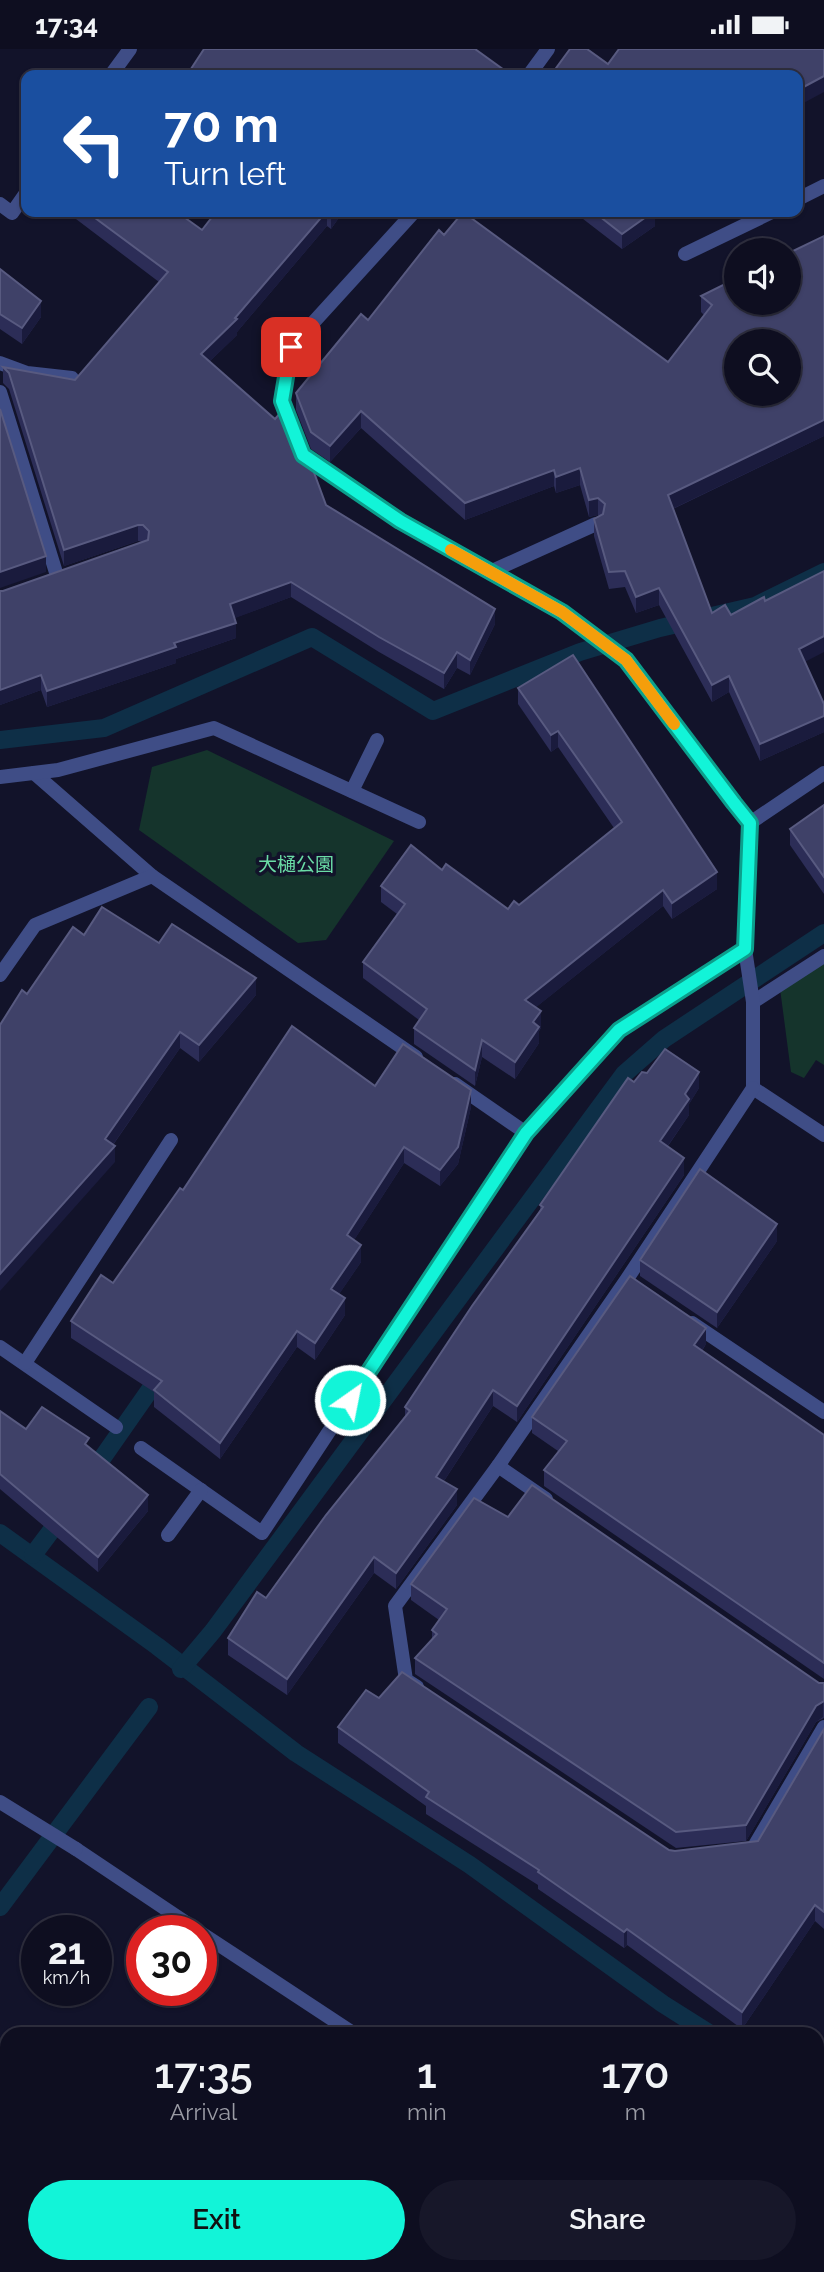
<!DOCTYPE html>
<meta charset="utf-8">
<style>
body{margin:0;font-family:Raleway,"Noto Sans JP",sans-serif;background:#171729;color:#f1f3f6;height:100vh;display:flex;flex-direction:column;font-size:26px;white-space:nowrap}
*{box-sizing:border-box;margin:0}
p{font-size:23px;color:#9b9ca5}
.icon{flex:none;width:38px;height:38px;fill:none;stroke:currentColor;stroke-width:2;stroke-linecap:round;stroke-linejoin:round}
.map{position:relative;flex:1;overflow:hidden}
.sheet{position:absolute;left:0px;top:1978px;width:824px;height:247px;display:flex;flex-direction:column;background:#0e0e20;border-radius:21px 21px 0 0;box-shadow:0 2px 5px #0004,0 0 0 2px #2e2e3e}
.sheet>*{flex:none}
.top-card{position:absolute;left:21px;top:21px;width:782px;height:147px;border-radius:14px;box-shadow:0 2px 5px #0004,0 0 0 2px #2e2e3e;background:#1a4fa0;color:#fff;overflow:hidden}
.buttons{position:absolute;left:724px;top:189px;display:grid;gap:14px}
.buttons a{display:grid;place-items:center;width:77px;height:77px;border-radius:50%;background:#0e0e20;box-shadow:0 2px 5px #0004,0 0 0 2px #2e2e3e;font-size:35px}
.speed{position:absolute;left:21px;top:1866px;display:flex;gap:14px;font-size:35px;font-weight:700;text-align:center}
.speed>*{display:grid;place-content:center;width:91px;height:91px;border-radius:50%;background:#0e0e20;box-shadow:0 2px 5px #0004,0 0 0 2px #2e2e3e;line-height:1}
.speed small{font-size:18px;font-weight:400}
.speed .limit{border:10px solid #d22;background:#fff;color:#111}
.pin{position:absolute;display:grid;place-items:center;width:60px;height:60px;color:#fff;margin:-30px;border-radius:14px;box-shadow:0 4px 10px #0006}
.me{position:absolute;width:77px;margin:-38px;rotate:33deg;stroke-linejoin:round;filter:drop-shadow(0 0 5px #0008)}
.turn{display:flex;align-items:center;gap:24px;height:147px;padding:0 28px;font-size:32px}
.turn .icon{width:91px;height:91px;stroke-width:2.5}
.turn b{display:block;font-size:49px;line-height:60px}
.eta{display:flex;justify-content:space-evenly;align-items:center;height:119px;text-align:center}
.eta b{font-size:42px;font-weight:600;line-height:49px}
.button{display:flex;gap:14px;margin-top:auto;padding:14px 28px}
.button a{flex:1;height:80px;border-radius:42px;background:#12f4d8;color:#111;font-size:28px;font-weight:600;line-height:80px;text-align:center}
.button a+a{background:#171729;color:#f1f3f6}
.status{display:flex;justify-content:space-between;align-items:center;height:49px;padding:0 35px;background:#0e0e20;direction:ltr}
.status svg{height:19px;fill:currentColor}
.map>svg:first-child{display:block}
.green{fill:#15342c}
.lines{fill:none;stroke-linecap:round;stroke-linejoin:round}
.stream{stroke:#0e2f47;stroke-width:18}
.lane{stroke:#3f4d86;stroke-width:14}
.street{stroke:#3f4d86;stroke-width:14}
.highway{stroke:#f85dca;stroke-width:21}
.wall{fill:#2c2d57}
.shaded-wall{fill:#1a1b3d}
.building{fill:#3f4168;stroke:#585a80;stroke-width:2;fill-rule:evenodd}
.route-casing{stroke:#0c9f8c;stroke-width:18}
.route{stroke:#12f4d8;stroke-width:12}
.slow{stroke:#f59e0b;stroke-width:12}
.labels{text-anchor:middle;stroke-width:7;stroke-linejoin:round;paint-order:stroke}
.park-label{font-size:19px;fill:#6adca6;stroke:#12132a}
</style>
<div class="status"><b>17:34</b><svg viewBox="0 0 49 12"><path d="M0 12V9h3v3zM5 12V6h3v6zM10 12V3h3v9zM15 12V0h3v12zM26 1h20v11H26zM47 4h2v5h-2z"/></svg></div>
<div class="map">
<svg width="824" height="2223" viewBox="0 0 824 2223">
<rect width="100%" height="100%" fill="#12132a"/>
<!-- green -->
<g class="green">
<path d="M207 701 394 792 326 891 298 894 139 781 152 718Z"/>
<path d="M824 904V1016L816 1011 804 1029 791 1023 779 932Z"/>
</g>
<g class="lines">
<!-- stream -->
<g class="stream">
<path d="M0 691 104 679 312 588 433 662 580 603 660 579 755 557 824 523"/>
<path d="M89 1428 163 1322"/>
<path d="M0 1484 157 1597 296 1704 470 1816 663 1955 709 1984"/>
<path d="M33 1506 63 1466"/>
<path d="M181 1620 213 1582 624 1025 664 990 824 884"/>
<path d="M0 1858 149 1658"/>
<path d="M817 2056 824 2060"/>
</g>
<!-- lane -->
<g class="lane">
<path d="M753 953 824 907"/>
<path d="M76 1800 197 1881"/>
<path d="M201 1884 353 1984"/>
</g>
<!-- street -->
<g class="street">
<path d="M111 26 130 0"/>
<path d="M529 26 548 0"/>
<path d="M798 150 824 137"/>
<path d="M0 155 12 164 26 144"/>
<path d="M414 163 291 298 282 352 303 406 400 472 562 563 626 611 750 774 745 900 753 953V1039L824 1086"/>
<path d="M685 205 772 163"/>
<path d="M0 314 27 324 72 329"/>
<path d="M0 343 58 530"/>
<path d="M490 523 596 475"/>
<path d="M34 724 152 827"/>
<path d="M0 728 58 721 214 679 419 773"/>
<path d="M352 742 377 691"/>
<path d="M750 774 824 724"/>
<path d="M0 926 35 876 152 827 416 1008"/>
<path d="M455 1035 526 1084"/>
<path d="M692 1274 824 1363"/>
<path d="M0 1298 116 1378"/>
<path d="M25 1314 171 1091"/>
<path d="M141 1399 262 1484 526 1084 619 981 745 900"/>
<path d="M498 1417 546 1450"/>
<path d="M168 1486 201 1441"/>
<path d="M417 1638 406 1631 395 1557 498 1417 627 1230 753 1039"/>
<path d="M0 1753 76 1800"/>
<path d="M745 1802 752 1801 824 1678"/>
</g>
<!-- highway -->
<g class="highway">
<path d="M0 2108 7 2113"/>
<path d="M175 2217 184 2223"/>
</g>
</g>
<!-- wall -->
<g class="wall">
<path d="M76 163H177L202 181 216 163H343L331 180 327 177 237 283V286L209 313 294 394 318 428 316 429 326 456 495 575 470 626 457 619 444 640 379 603 291 548 234 569 236 589 176 610V614L47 658 41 641 0 656V542H3L143 493 138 492 64 517 9 340 3 334V318L75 331 159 233 76 170Z"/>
<path d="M574 163H659L655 165V177L622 200Z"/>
<path d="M444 186 668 313 704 266 701 263V247L824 187V387L673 460 712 564 731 566 805 613 824 655V683L760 712 729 643 712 653 659 556 636 564 625 538 609 540 594 487V470L599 467 598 466 589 468 580 436 556 444 554 437 465 471 361 379 330 413 311 400 296 361V344L368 271Z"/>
<path d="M0 220 41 268 22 295 0 280Z"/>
<path d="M518 639 717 840 672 870 663 857 536 958 541 979 539 982V994L515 1030 482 1008 475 1037 414 995V979L419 971 363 929V913L397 865 381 853V837L442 821 508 860 519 856 614 779 558 698 551 703 518 655Z"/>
<path d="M824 756V845L790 796V780Z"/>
<path d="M84 886 256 946 199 1013 180 999 113 1096 115 1113 27 945Z"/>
<path d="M634 1033 699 1039 689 1055V1066L668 1097 684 1126 517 1373 493 1357 444 1432 457 1456 396 1540 374 1524 287 1646 228 1606V1589L266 1549 405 1368V1358L540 1161V1156Z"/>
<path d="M375 1037 471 1058 458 1115 440 1137 404 1114 354 1191 361 1213 339 1245 345 1266 315 1311 297 1298 220 1410 154 1358V1343L71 1289V1272L113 1234 183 1141Z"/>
<path d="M777 1192 717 1279 640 1227V1211Z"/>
<path d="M706 1295 702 1302 824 1386V1630L544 1437V1421L558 1402 532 1384V1368Z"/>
<path d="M0 1362 26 1380 89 1398 148 1462 98 1523 0 1440Z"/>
<path d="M508 1468 819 1634H824V1669L816 1673 746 1792 676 1799 415 1625V1609L432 1590V1581L439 1571 411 1551V1535Z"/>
<path d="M379 1649 669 1801 675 1802 758 1792 824 1680V1880L815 1872 742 1980 627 1896 624 1899 538 1840V1836L426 1765V1757L338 1694V1678Z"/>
</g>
<!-- shaded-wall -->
<g class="shaded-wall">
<path d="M824 27V43L798 57V41Z"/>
<path d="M326 163H327V177L237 283V286L201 321V305L235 269Z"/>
<path d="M332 163H343L331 180V164Z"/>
<path d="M649 163H659L655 165V177L622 200V185Z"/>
<path d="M41 252V268L22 295V279Z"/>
<path d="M361 362V379L330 413V397Z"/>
<path d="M824 371V387L668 462V446Z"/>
<path d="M318 412V428L312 434V418Z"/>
<path d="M580 419V436L556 444V428Z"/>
<path d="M554 421V437L465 471V454Z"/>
<path d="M598 449V466L589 468V451Z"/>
<path d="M138 476V492L64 517V501Z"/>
<path d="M46 507V523L0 539V523Z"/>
<path d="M291 533V548L230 571V555Z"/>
<path d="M659 539V556L636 564V548Z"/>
<path d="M495 560V575L470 626V611Z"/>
<path d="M236 574V589L176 610V614L47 658V642L174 594Z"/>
<path d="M824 587V603L799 616V600Z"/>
<path d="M457 603V619L444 640V624Z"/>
<path d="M41 626V641L0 656V641Z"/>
<path d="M729 627V643L712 653V636Z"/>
<path d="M824 667V683L760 712V695Z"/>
<path d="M558 682V698L551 703V686Z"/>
<path d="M717 823V840L672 870V854Z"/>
<path d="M663 841V857L525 967V951Z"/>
<path d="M256 929V946L199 1013V996Z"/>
<path d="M541 962V979L539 982V994L515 1030V1013L533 973Z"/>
<path d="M180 983V999L105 1107V1090Z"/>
<path d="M482 991V1008L475 1037V1021Z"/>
<path d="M699 1023V1039L689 1055V1066L660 1108V1092L685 1045Z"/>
<path d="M471 1041V1058L458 1115 440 1137V1121Z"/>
<path d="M115 1097V1113L0 1242V1225Z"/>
<path d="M404 1098V1114L347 1202V1186Z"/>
<path d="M684 1109V1126L517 1373V1357Z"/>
<path d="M777 1175V1192L717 1279V1263Z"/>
<path d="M361 1196V1213L331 1257V1240Z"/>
<path d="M345 1249V1266L315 1311V1294Z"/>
<path d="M706 1279V1295L694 1313V1296Z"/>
<path d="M297 1282V1298L220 1410V1394Z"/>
<path d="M493 1341V1357L436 1444V1428Z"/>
<path d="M457 1440V1456L396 1540V1524Z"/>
<path d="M148 1446V1462L98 1523V1508Z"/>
<path d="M374 1508V1524L287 1646V1630Z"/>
<path d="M823 1652V1668L816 1673 746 1792V1776L816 1657Z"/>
<path d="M815 1856V1872L742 1980V1963Z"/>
<path d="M627 1880V1896L624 1899V1883Z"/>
</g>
<!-- building -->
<g class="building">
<path d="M204 0H475L511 26H187Z"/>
<path d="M570 0H587L608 15 619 0H824V27L798 41V26H551Z"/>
<path d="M87 163H177L202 181 216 163H326L235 269 237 270 201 305 275 370 282 362 294 394 318 412 312 418 326 456 495 560 470 611 457 603 444 624 379 588 291 533 230 555 236 574 174 594 176 598 47 642 41 626 0 641V542H3L148 491 149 482 143 476H138L64 501 9 324 3 318 75 331 168 223Z"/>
<path d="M463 163 668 313 712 256 701 247 737 229V254H789V204L824 187V371L668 446 712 564 725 556 731 566 764 548 765 552 824 522V587L799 600 824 655V667L760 695 729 627 712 636 659 539 636 548 625 522 609 523 594 470 603 465 605 455 598 449 589 451 580 419 556 428 554 421 465 454 361 362 330 397 311 383 296 344 361 265 368 271 439 181 444 186ZM737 292H789V345H737Z"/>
<path d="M594 163H653L622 185Z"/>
<path d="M0 220 41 252 22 279 0 265Z"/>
<path d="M0 360 46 507 0 523Z"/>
<path d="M573 606 717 823 672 854 663 841 525 951 541 962 533 973 539 978 515 1013 482 991 475 1021 414 979 427 960 363 913 405 855 381 837 411 796 442 821 446 815 508 860 514 852 519 856 622 773 558 682 551 686 518 639Z"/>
<path d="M824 756V828L790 780Z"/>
<path d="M102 858 159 894 172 875 256 929 199 996 180 983 105 1090 115 1097 0 1225V976L22 941 27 945 73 878 84 886Z"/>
<path d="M292 977 375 1037 403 995 471 1041 458 1098 440 1121 404 1098 347 1186 361 1196 331 1240 345 1249 315 1294 297 1282 220 1394 154 1341 162 1332 71 1272 101 1226 113 1234 180 1139 183 1141Z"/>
<path d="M665 1000 699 1023 685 1045 689 1050 660 1092 684 1109 517 1357 493 1341 436 1428 457 1440 396 1524 374 1508 287 1630 228 1589 257 1543 266 1549 326 1466 410 1362 405 1358 472 1257 543 1158 540 1156 628 1029 634 1033 642 1023 647 1024Z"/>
<path d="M700 1120 777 1175 717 1263 640 1211Z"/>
<path d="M630 1227 706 1279 694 1296 824 1386V1614L544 1421 567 1392 532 1368Z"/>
<path d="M42 1358 89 1389 85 1395 148 1446 98 1508 0 1425V1362L26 1380Z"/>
<path d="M532 1436 819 1634H824V1652L816 1657 746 1776 676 1783 415 1609 437 1585 432 1581 447 1560 411 1535 474 1449 508 1468Z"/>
<path d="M402 1623 669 1801 675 1802 758 1792 824 1680V1863L815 1856 742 1963 627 1880 624 1883 538 1823 539 1821 426 1748 429 1743 338 1678 366 1641 379 1649Z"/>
</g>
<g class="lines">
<!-- route casing -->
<g class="route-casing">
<path id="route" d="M291 298 282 352 303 406 400 472 562 563 626 611 734 754 750 774 745 900 619 981 526 1084 350 1351"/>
</g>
<!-- route -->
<use href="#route" class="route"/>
<!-- slow -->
<path class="slow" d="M451 501 562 563 626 611 674 675"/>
</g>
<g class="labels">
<!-- park labels -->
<g class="park-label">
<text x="296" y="822">大樋公園</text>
</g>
</g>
</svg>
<div class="buttons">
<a><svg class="icon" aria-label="sound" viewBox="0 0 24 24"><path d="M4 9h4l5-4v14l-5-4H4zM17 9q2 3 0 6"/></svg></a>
<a><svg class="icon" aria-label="search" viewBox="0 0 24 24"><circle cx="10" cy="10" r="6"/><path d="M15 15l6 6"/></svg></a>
</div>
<div class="speed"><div>21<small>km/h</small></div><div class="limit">30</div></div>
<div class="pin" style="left:291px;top:298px;background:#d93025"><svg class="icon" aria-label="arrive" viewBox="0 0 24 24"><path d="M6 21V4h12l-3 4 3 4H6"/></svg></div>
<svg class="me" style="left:350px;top:1351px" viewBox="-20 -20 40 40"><circle r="17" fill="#12f4d8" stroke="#fff" stroke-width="3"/><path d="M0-11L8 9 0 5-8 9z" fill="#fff"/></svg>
<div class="top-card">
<div class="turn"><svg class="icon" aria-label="left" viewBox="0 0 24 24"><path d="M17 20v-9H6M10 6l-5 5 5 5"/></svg><div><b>70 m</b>Turn left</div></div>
</div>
<section class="sheet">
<div class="eta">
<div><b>17:35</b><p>Arrival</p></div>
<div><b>1</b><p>min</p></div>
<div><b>170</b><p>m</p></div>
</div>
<div class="button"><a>Exit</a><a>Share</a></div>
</section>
</div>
